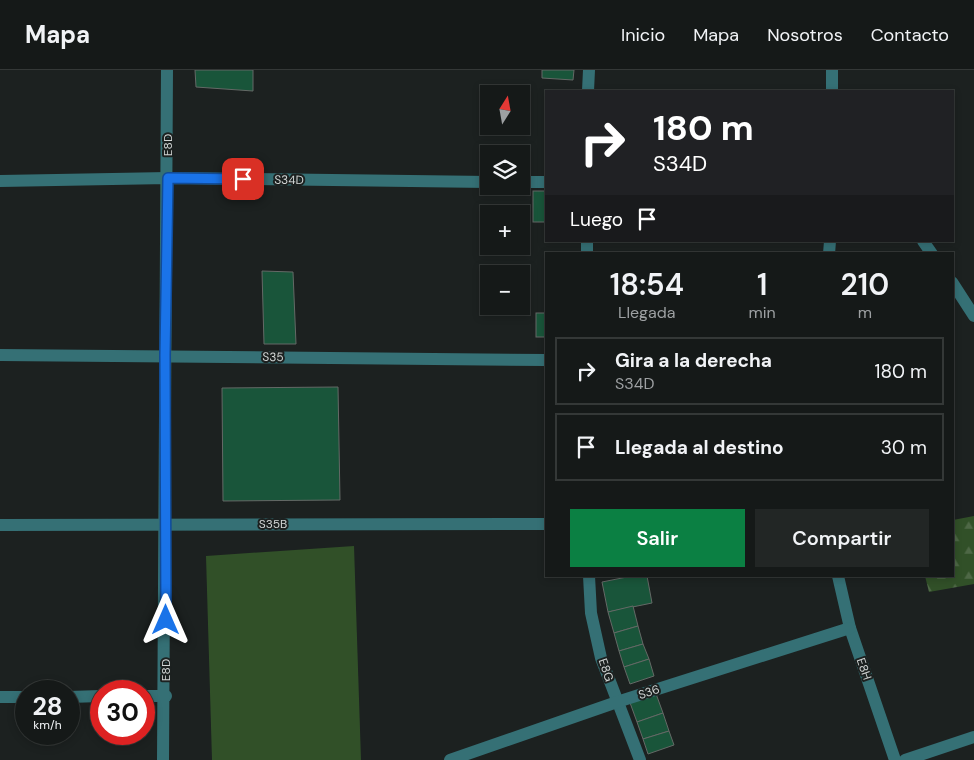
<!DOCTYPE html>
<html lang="es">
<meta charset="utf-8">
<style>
body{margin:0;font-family:"DM Sans",sans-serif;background:#222625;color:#f1f3f6;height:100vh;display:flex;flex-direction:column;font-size:19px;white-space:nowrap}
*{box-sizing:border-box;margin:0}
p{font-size:16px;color:#9da0a2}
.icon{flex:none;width:28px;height:28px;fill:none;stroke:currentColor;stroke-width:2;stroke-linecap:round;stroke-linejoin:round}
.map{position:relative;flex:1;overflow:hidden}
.side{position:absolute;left:545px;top:182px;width:409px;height:325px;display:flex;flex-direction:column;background:#151918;border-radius:0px;box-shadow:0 2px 8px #0003,0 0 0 1px #343837}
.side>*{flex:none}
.hud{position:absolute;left:545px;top:20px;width:409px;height:152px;border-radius:0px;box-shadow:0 2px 8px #0003,0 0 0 1px #343837;background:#202124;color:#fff;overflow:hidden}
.needle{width:32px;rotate:11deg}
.tools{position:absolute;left:480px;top:15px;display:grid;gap:10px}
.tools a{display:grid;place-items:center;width:50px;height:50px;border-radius:0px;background:#151918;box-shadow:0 2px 8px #0003,0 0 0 1px #343837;font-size:25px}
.speed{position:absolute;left:15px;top:610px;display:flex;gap:10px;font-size:25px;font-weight:700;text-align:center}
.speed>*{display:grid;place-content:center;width:65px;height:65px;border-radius:50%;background:#151918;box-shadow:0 2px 8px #0003,0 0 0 1px #343837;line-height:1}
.speed small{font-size:12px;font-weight:400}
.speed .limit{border:8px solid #d22;background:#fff;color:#111}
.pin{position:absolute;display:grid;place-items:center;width:42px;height:42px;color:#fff;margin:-21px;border-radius:10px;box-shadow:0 2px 8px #0006}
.me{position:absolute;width:55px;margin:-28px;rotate:0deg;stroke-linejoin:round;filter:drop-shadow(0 0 4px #0008)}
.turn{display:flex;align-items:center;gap:18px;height:105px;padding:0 25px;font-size:22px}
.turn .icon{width:65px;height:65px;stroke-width:2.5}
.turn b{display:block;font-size:35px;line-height:42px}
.then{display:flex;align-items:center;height:48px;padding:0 25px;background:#0003;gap:10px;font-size:19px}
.eta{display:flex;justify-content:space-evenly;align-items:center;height:85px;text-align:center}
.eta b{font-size:30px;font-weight:600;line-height:35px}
.cta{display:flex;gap:10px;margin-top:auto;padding:10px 25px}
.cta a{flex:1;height:58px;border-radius:0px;background:#0b8043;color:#fff;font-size:20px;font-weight:600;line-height:58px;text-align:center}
.cta a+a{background:#222625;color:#f1f3f6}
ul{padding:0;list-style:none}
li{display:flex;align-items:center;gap:15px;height:68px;margin:0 10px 8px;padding:0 15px;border:2px solid #343837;border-radius:0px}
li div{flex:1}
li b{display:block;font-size:19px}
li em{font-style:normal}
header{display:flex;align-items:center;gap:30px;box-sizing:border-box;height:70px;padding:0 25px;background:#151918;border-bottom:1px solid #343837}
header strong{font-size:24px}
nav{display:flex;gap:28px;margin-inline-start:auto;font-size:18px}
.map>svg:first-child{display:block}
.forest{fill:url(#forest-firs)}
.garden{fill:#315028}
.building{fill:#19553a;stroke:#646966}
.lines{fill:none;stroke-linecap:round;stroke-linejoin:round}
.minor{stroke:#357075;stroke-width:12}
.route-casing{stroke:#114b97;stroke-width:12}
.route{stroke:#1a73e8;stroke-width:9}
.labels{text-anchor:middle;stroke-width:4;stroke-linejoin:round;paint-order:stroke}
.street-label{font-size:12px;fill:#d1d5d4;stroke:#1c2120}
</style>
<header>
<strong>Mapa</strong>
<nav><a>Inicio</a><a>Mapa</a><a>Nosotros</a><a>Contacto</a></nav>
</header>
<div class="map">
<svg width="974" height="690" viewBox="0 0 974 690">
<defs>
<pattern id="forest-firs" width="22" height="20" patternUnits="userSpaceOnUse" patternTransform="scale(1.25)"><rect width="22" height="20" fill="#315028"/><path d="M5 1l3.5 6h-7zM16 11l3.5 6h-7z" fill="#4e6846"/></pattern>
</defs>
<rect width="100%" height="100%" fill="#1c2120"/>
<!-- forest -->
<path class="forest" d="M974 446V514L929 522 925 506H952L953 450Z"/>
<!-- garden -->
<path class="garden" d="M354 476 361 690H212L206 486Z"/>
<!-- building -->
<g class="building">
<path d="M195 0H253V21L196 17Z"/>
<path d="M542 0H574L573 10 542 8Z"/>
<rect x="533" y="121" width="13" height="31"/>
<path d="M262 201 293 202 296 274H264Z"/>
<rect x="536" y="243" width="10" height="24"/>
<path d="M338 317 340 430 223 431 222 318Z"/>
<path d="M632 506H647L652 533 608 542 602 512Z"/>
<path d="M633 536 638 556 614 563 608 542Z"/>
<path d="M638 556 643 574 619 581 614 563Z"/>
<path d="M643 574 649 589 624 597 619 581Z"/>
<path d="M649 589 654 606 630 614 624 597Z"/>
<path d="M655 621 663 643 637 652 629 630Z"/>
<path d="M663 643 669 661 643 669 637 652Z"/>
<path d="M669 661 674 675 648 684 643 669Z"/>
</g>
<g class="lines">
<!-- minor -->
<g class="minor">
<path d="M832 0V21"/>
<path d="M588 21 589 0"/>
<path d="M0 111 168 108 489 112"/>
<path d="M521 112H546"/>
<path d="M587 171V184"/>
<path d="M923 171 932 184"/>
<path d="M829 184 830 171"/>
<path d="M952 212 974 246"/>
<path d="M0 285 546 290"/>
<path d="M0 455 546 454"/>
<path d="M589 506 591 543 601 588 640 690"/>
<path d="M838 506 850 558 895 690"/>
<path d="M144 626H166"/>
<path d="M0 627H26"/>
<path d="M69 627 101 626"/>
<path d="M163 690 167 0"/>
<path d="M450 690 617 632 850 558"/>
<path d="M905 690 974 667"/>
</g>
</g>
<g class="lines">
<!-- route casing -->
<g class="route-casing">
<path id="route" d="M166 550 165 285 168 108 243 109"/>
</g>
<!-- route -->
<use href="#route" class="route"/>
</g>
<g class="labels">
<!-- street labels -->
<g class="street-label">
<text transform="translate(168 75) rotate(-90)" y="4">E8D</text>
<text transform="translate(289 110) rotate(1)" y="4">S34D</text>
<text transform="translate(273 287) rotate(1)" y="4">S35</text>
<text x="273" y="458">S35B</text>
<text transform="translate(864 599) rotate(71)" y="4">E8H</text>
<text transform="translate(166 600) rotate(-90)" y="4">E8D</text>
<text transform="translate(606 600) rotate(71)" y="4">E8G</text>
<text transform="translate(649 622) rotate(-18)" y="4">S36</text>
</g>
</g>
</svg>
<div class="tools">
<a><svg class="needle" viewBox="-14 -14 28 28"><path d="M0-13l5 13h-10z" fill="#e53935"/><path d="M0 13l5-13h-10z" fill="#9da0a2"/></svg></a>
<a><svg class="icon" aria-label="layers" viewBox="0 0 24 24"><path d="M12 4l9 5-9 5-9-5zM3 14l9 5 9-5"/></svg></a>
<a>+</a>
<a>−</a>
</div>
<div class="speed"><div>28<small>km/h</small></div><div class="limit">30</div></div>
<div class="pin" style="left:243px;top:109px;background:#d93025"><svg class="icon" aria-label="arrive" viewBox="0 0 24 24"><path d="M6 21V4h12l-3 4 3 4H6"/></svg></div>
<svg class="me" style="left:166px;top:550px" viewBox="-20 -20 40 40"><path d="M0-17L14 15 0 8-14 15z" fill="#1a73e8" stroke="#fff" stroke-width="4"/></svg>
<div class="hud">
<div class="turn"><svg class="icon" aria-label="right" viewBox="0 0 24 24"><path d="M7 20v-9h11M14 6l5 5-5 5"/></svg><div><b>180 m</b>S34D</div></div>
<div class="then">Luego<svg class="icon" aria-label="arrive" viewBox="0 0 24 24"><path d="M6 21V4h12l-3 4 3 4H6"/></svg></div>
</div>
<section class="side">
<div class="eta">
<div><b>18:54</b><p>Llegada</p></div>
<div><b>1</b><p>min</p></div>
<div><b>210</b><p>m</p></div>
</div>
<ul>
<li><svg class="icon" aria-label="right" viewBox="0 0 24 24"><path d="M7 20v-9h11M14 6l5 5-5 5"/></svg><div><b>Gira a la derecha</b><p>S34D</p></div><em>180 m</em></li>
<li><svg class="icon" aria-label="arrive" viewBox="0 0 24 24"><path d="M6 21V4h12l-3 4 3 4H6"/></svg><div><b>Llegada al destino</b></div><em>30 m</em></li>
</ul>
<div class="cta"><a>Salir</a><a>Compartir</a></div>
</section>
</div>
